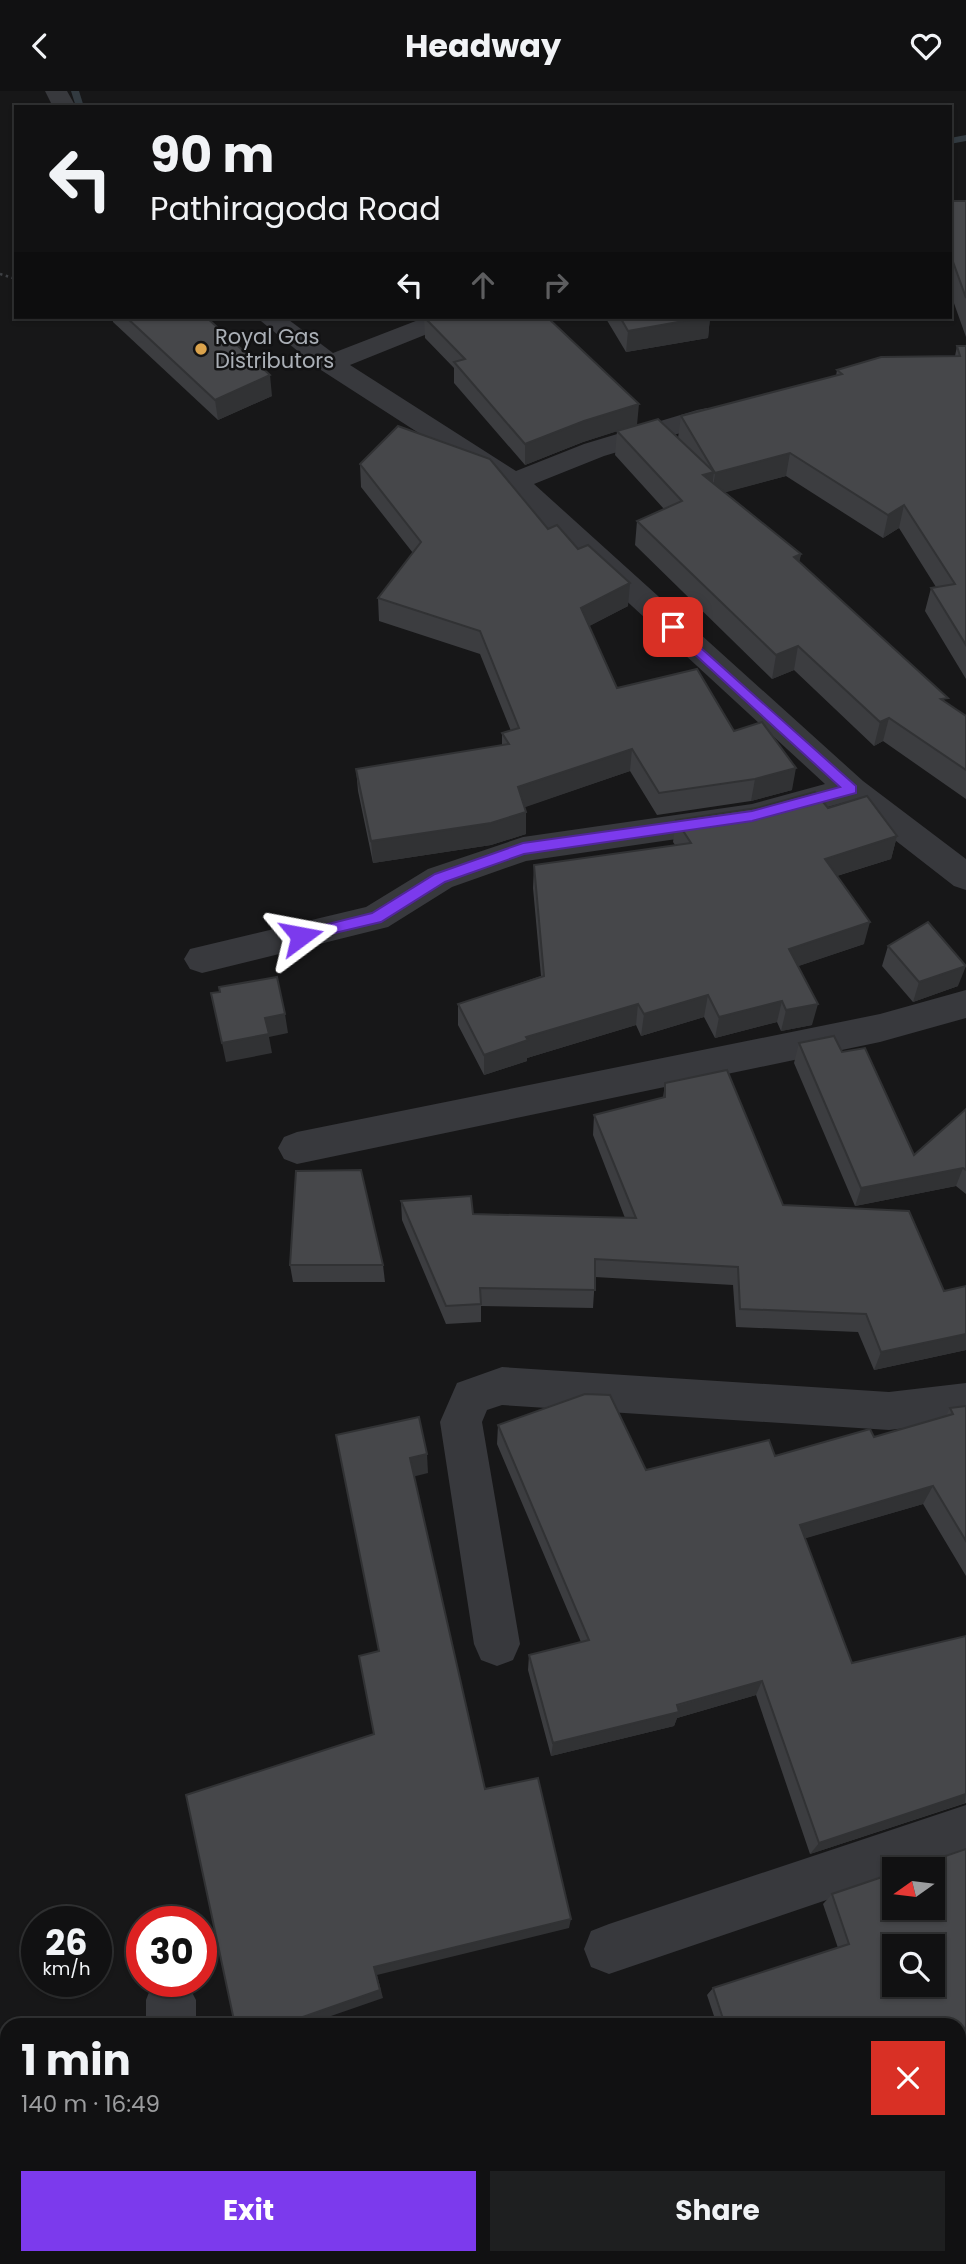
<!DOCTYPE html>
<meta charset="utf-8">
<style>
body{margin:0;font-family:Poppins,sans-serif;background:#1e1f20;color:#f1f3f6;height:100vh;display:flex;flex-direction:column;font-size:26px;white-space:nowrap}
*{box-sizing:border-box;margin:0}
p{font-size:23px;color:#9c9d9f}
.icon{flex:none;width:38px;height:38px;fill:none;stroke:currentColor;stroke-width:2;stroke-linecap:round;stroke-linejoin:round}
.map{position:relative;flex:1;overflow:hidden}
.details{position:absolute;left:0px;top:1927px;width:966px;height:247px;display:flex;flex-direction:column;background:#111112;border-radius:21px 21px 0 0;box-shadow:0 2px 5px #0004,0 0 0 2px #303132}
.details>*{flex:none}
.banner{position:absolute;left:14px;top:14px;width:938px;height:214px;border-radius:0px;box-shadow:0 2px 5px #0004,0 0 0 2px #303132;background:#111112;color:#f1f3f6;overflow:hidden}
.needle{width:46px;rotate:256deg}
.controls{position:absolute;left:882px;top:1766px;display:grid;gap:14px}
.controls a{display:grid;place-items:center;width:63px;height:63px;border-radius:0px;background:#111112;box-shadow:0 2px 5px #0004,0 0 0 2px #303132;font-size:35px}
.speed{position:absolute;left:21px;top:1815px;display:flex;gap:14px;font-size:35px;font-weight:700;text-align:center}
.speed>*{display:grid;place-content:center;width:91px;height:91px;border-radius:50%;background:#111112;box-shadow:0 2px 5px #0004,0 0 0 2px #303132;line-height:1}
.speed small{font-size:18px;font-weight:400}
.speed .limit{border:10px solid #d22;background:#fff;color:#111}
.pin{position:absolute;display:grid;place-items:center;width:60px;height:60px;color:#fff;margin:-30px;border-radius:14px;box-shadow:0 4px 10px #0006}
.me{position:absolute;width:77px;margin:-38px;rotate:77deg;stroke-linejoin:round;filter:drop-shadow(0 0 5px #0008)}
.turn{display:flex;align-items:center;gap:24px;height:147px;padding:0 21px;font-size:32px}
.turn .icon{width:91px;height:91px;stroke-width:2.5}
.turn b{display:block;font-size:49px;line-height:60px}
.lanes{display:flex;align-items:center;height:66px;padding:0 21px;background:#0003;justify-content:center;gap:35px;direction:ltr}
.lanes .off{opacity:.35}
.round{display:grid;place-items:center;flex:none;width:74px;height:74px;border-radius:0px;background:#1e1f20}
.summary{display:flex;align-items:center;justify-content:space-between;height:119px;padding:0 21px}
h1{font-size:42px;font-weight:700;line-height:52px}
.action{display:flex;gap:14px;margin-top:auto;padding:14px 21px}
.action a{flex:1;height:80px;border-radius:0px;background:#7c3aed;color:#fff;font-size:28px;font-weight:700;line-height:80px;text-align:center}
.action a+a{background:#1e1f20;color:#f1f3f6}
header{display:flex;justify-content:space-between;align-items:center;height:91px;padding:0 21px;background:#111112;font-size:32px;font-weight:700}
.map>svg:first-child{display:block}
.lines{fill:none;stroke-linecap:round;stroke-linejoin:round}
.stream{fill:#323a40;fill-rule:evenodd}
.path{stroke:#3e4044;stroke-width:2.5;stroke-dasharray:2.5 3.5;stroke-linecap:butt}
.minor{fill:#38393d;fill-rule:evenodd}
.wall{fill:#3c3d40;fill-rule:evenodd}
.shaded-wall{fill:#313234}
.building{fill:#46474a;stroke:#313234;stroke-width:2;fill-rule:evenodd}
.route{fill:#7c3aed;stroke:#51269a;stroke-width:2}
.poi-dot{fill:#dba34c;stroke:#121213;stroke-width:2.5}
.labels{text-anchor:middle;stroke-width:5;stroke-linejoin:round;paint-order:stroke}
.far-poi-label{font-size:21px;fill:#aaafb6;stroke:#121213;text-anchor:start}
</style>
<header><svg class="icon" aria-label="back" viewBox="0 0 24 24"><path d="M15 5l-7 7 7 7"/></svg>Headway<svg class="icon" aria-label="heart" viewBox="0 0 24 24"><path d="M12 20l-8-8c-3-5 5-10 8-4 3-6 11-1 8 4z"/></svg></header>
<div class="map">
<svg width="966" height="2173" viewBox="0 0 966 2173">
<rect width="100%" height="100%" fill="#171718"/>
<g class="lines">
<!-- stream -->
<g class="stream">
<path d="M71 0H79L84 16H76Z"/>
<path d="M966 44V50L950 53V47Z"/>
</g>
<!-- path -->
<path class="path" d="M0 183 16 188"/>
<!-- minor -->
<g class="minor">
<path d="M45 0H67L76 16H53Z"/>
<path d="M256 226H285L333 262 426 226H461L457 231 350 274 516 380 584 353 697 319 707 317 717 319 721 325 717 331 604 365 534 393 863 690 966 768V799L954 795 846 711 752 737 526 770 452 796 388 836 202 882 190 878 184 868 190 858 366 816 428 778 523 746 752 713 825 693 504 397 321 279Z"/>
<path d="M966 899V927L880 951 297 1073 284 1068 278 1057 284 1046 297 1041 880 923Z"/>
<path d="M502 1276 889 1301 966 1292V1330L889 1339 502 1314 487 1319 482 1331 520 1553 513 1569 497 1575 481 1569 474 1553 440 1331 457 1292Z"/>
<path d="M966 1714V1762L919 1778H894V1786L609 1883 591 1876 584 1858 591 1840 609 1833Z"/>
<path d="M186 1890 196 1909V1934H146V1909L153 1891Z"/>
<rect x="145" y="2166" width="54" height="7"/>
</g>
</g>
<!-- wall -->
<g class="wall">
<path d="M950 110H966V246L950 201Z"/>
<path d="M112 226H206L272 305 218 329 113 231Z"/>
<path d="M424 226 637 334 678 347 681 325 836 285 837 279 955 265 957 255H966V588L925 520 931 497 936 496 899 437 883 447 786 385 725 401 801 463 799 470 947 612 966 625V708L883 650 874 655 794 579 772 588 635 454 637 430 664 418 615 364 617 340 583 351 525 374 454 292V277L425 247Z"/>
<path d="M605 226H710L708 247 626 261Z"/>
<path d="M360 373 548 438 628 515 589 535 617 597 734 640 792 699 751 710 657 724 630 680 524 716 526 743 491 754 373 772 358 700 356 678 502 654V642L511 640 480 563 379 530 378 507 413 462 361 396Z"/>
<path d="M828 717 897 745 891 768 837 785 864 853 798 875 812 934 781 940 777 931 715 947 704 926 641 945 636 934 527 967V970L484 984 458 934V913L541 885 533 797 534 774 675 754 673 751 676 729Z"/>
<path d="M888 855 958 895 913 911 882 875Z"/>
<path d="M799 952 842 961 914 1064 966 1018V1103L956 1095 855 1115 794 972Z"/>
<path d="M665 992 783 1114 944 1200 966 1195V1259L874 1279 858 1241 736 1236 733 1194 595 1186 593 1217 481 1215V1231L446 1233 402 1129 401 1110 473 1123 625 1127 593 1044 594 1024 663 1007Z"/>
<path d="M290 1174H383L385 1191H293Z"/>
<path d="M966 1315V1485L923 1413 805 1447 852 1572 966 1545V1712L810 1763 756 1604 677 1627 674 1635 551 1665 528 1579 529 1564 581 1551 497 1353 498 1334 646 1379 775 1365 874 1346 946 1325 950 1317Z"/>
<path d="M966 1758V2049L959 2052V1934H717L707 1904 713 1897 838 1857 823 1813 832 1803 894 1782V1816H933V1778H899L907 1770H931ZM894 1855H933V1894H894Z"/>
</g>
<!-- shaded-wall -->
<g class="shaded-wall">
<path d="M706 226H710L708 247 626 261 628 240Z"/>
<path d="M270 284 272 305 218 329 215 309Z"/>
<path d="M639 313 637 334 583 351 525 374V353L584 330Z"/>
<path d="M790 362 786 385 712 405 715 382Z"/>
<path d="M714 381 711 405 703 384Z"/>
<path d="M904 414 899 437 883 447 888 424Z"/>
<path d="M801 463 796 487 794 466Z"/>
<path d="M630 492 628 515 580 540 581 517Z"/>
<path d="M798 555 794 579 772 588 776 564Z"/>
<path d="M889 627 883 650 874 655 880 631Z"/>
<path d="M632 658 630 680 517 719 518 696Z"/>
<path d="M796 677 792 699 751 710 755 688Z"/>
<path d="M526 721V743L491 754 373 772 371 750Z"/>
<path d="M897 745 891 768 820 790 825 768Z"/>
<path d="M870 831 864 853 784 880 789 858Z"/>
<path d="M966 875 958 895 913 911 919 891Z"/>
<path d="M708 904 704 926 641 945 644 923Z"/>
<path d="M782 910 777 931 715 947 719 926Z"/>
<path d="M638 913 636 934 527 967V970L484 984V964L526 946Z"/>
<path d="M818 913 812 934 781 940 786 919Z"/>
<path d="M285 923 288 942 269 946 272 962 226 971 222 952 265 927Z"/>
<path d="M963 1077 956 1095 855 1115 861 1097Z"/>
<path d="M966 1243V1259L874 1279 881 1261Z"/>
<path d="M427 1363 428 1382 412 1386 410 1367Z"/>
<path d="M933 1395 923 1413 793 1451 800 1434Z"/>
<path d="M762 1590 756 1604 677 1627 674 1635 551 1665 553 1652Z"/>
<path d="M966 1703 965 1712 810 1763 819 1752Z"/>
<path d="M571 1828 569 1837 377 1884 383 1907 305 1934H280L374 1876Z"/>
</g>
<!-- building -->
<g class="building">
<path d="M950 110H966V207L952 168H950Z"/>
<path d="M126 226H206L270 284 215 309Z"/>
<path d="M424 226H547L639 313 584 330 525 353 454 271 465 268Z"/>
<path d="M620 226H706L628 240Z"/>
<path d="M957 255H966V554L931 497 955 493 904 414 888 424 790 362 715 382 681 325 842 283 837 279 881 266 960 265Z"/>
<path d="M658 328 714 381 703 384 801 463 794 466 948 607 941 608 966 625V679L889 627 880 631 798 555 776 564 637 430 682 410 617 340Z"/>
<path d="M398 335 490 368 548 438 557 434 578 458 588 454 630 492 581 517 617 597 697 578 734 640 762 631 796 677 755 688 659 702 632 658 518 696 526 721 491 732 371 750 356 678 509 653 502 642 519 637 480 540 378 507 421 451 360 373Z"/>
<path d="M815 701 828 717 867 705 897 745 825 768 870 831 789 858 818 913 786 919 782 910 719 926 708 904 644 923 638 913 526 946 528 949 484 964 458 913 544 885 534 774 691 752 676 729 757 717Z"/>
<path d="M928 831 966 875 919 891 888 855Z"/>
<path d="M277 886 285 923 265 927 269 943 222 952 211 902 220 901 219 896Z"/>
<path d="M834 945 842 961 865 957 914 1064 966 1018V1079L963 1077 861 1097 799 952Z"/>
<path d="M727 979 783 1114 909 1120 944 1200 966 1195V1243L881 1261 866 1223 740 1218 738 1176 595 1168V1199L480 1197 481 1213 446 1215 401 1110 471 1105 473 1123 636 1127 594 1024 665 1006V992Z"/>
<path d="M361 1079 383 1174H290L296 1080Z"/>
<path d="M585 1303 610 1304 646 1379 769 1349 775 1365 870 1338 874 1346 953 1323 950 1317 966 1315V1450L933 1395 800 1434 852 1572 966 1545V1703L819 1752 762 1590 677 1614 679 1621 553 1652 529 1564 589 1549 498 1334Z"/>
<path d="M419 1326 427 1363 410 1367 485 1698 538 1687 571 1828 374 1876 380 1899 280 1934H235L186 1704 374 1643 359 1565 379 1560 336 1344Z"/>
<path d="M966 1758V2049L959 2052V1934H725L713 1897 849 1853 832 1803 894 1782V1816H933V1778H905L907 1770H931ZM894 1855H933V1894H894Z"/>
<path d="M426 2166H560L561 2173H430Z"/>
</g>
<!-- route -->
<path class="route" d="M673 532 856 695V702L752 730 524 763 445 791 381 831 301 850 296 848 294 845 296 841 372 822 435 783 523 752 752 720 840 696 668 539 666 536Z"/>
<!-- markers -->
<circle class="poi-dot" cx="201" cy="258" r="7"/>
<g class="labels">
<!-- far-poi labels -->
<g class="far-poi-label">
<text x="215" y="253">Royal Gas<tspan x="215" dy="24">Distributors</tspan></text>
</g>
</g>
</svg>
<div class="controls">
<a><svg class="needle" viewBox="-14 -14 28 28"><path d="M0-13l5 13h-10z" fill="#e53935"/><path d="M0 13l5-13h-10z" fill="#9c9d9f"/></svg></a>
<a><svg class="icon" aria-label="search" viewBox="0 0 24 24"><circle cx="10" cy="10" r="6"/><path d="M15 15l6 6"/></svg></a>
</div>
<div class="speed"><div>26<small>km/h</small></div><div class="limit">30</div></div>
<div class="pin" style="left:673px;top:536px;background:#d93025"><svg class="icon" aria-label="arrive" viewBox="0 0 24 24"><path d="M6 21V4h12l-3 4 3 4H6"/></svg></div>
<svg class="me" style="left:301px;top:845px" viewBox="-20 -20 40 40"><path d="M0-17L14 15 0 8-14 15z" fill="#7c3aed" stroke="#fff" stroke-width="4"/></svg>
<div class="banner">
<div class="turn"><svg class="icon" aria-label="left" viewBox="0 0 24 24"><path d="M17 20v-9H6M10 6l-5 5 5 5"/></svg><div><b>90 m</b>Pathiragoda Road</div></div>
<div class="lanes"><svg class="icon" aria-label="left" viewBox="0 0 24 24"><path d="M17 20v-9H6M10 6l-5 5 5 5"/></svg><svg class="icon off" aria-label="ahead" viewBox="0 0 24 24"><path d="M12 20V5M6 11l6-6 6 6"/></svg><svg class="icon off" aria-label="right" viewBox="0 0 24 24"><path d="M7 20v-9h11M14 6l5 5-5 5"/></svg></div>
</div>
<section class="details">
<div class="summary"><div><h1>1 min</h1><p>140 m · 16:49</p></div><a class="round" style="background:#d93025;color:#fff"><svg class="icon" aria-label="close" viewBox="0 0 24 24"><path d="M6 6l12 12M18 6L6 18"/></svg></a></div>
<div class="action"><a>Exit</a><a>Share</a></div>
</section>
</div>
